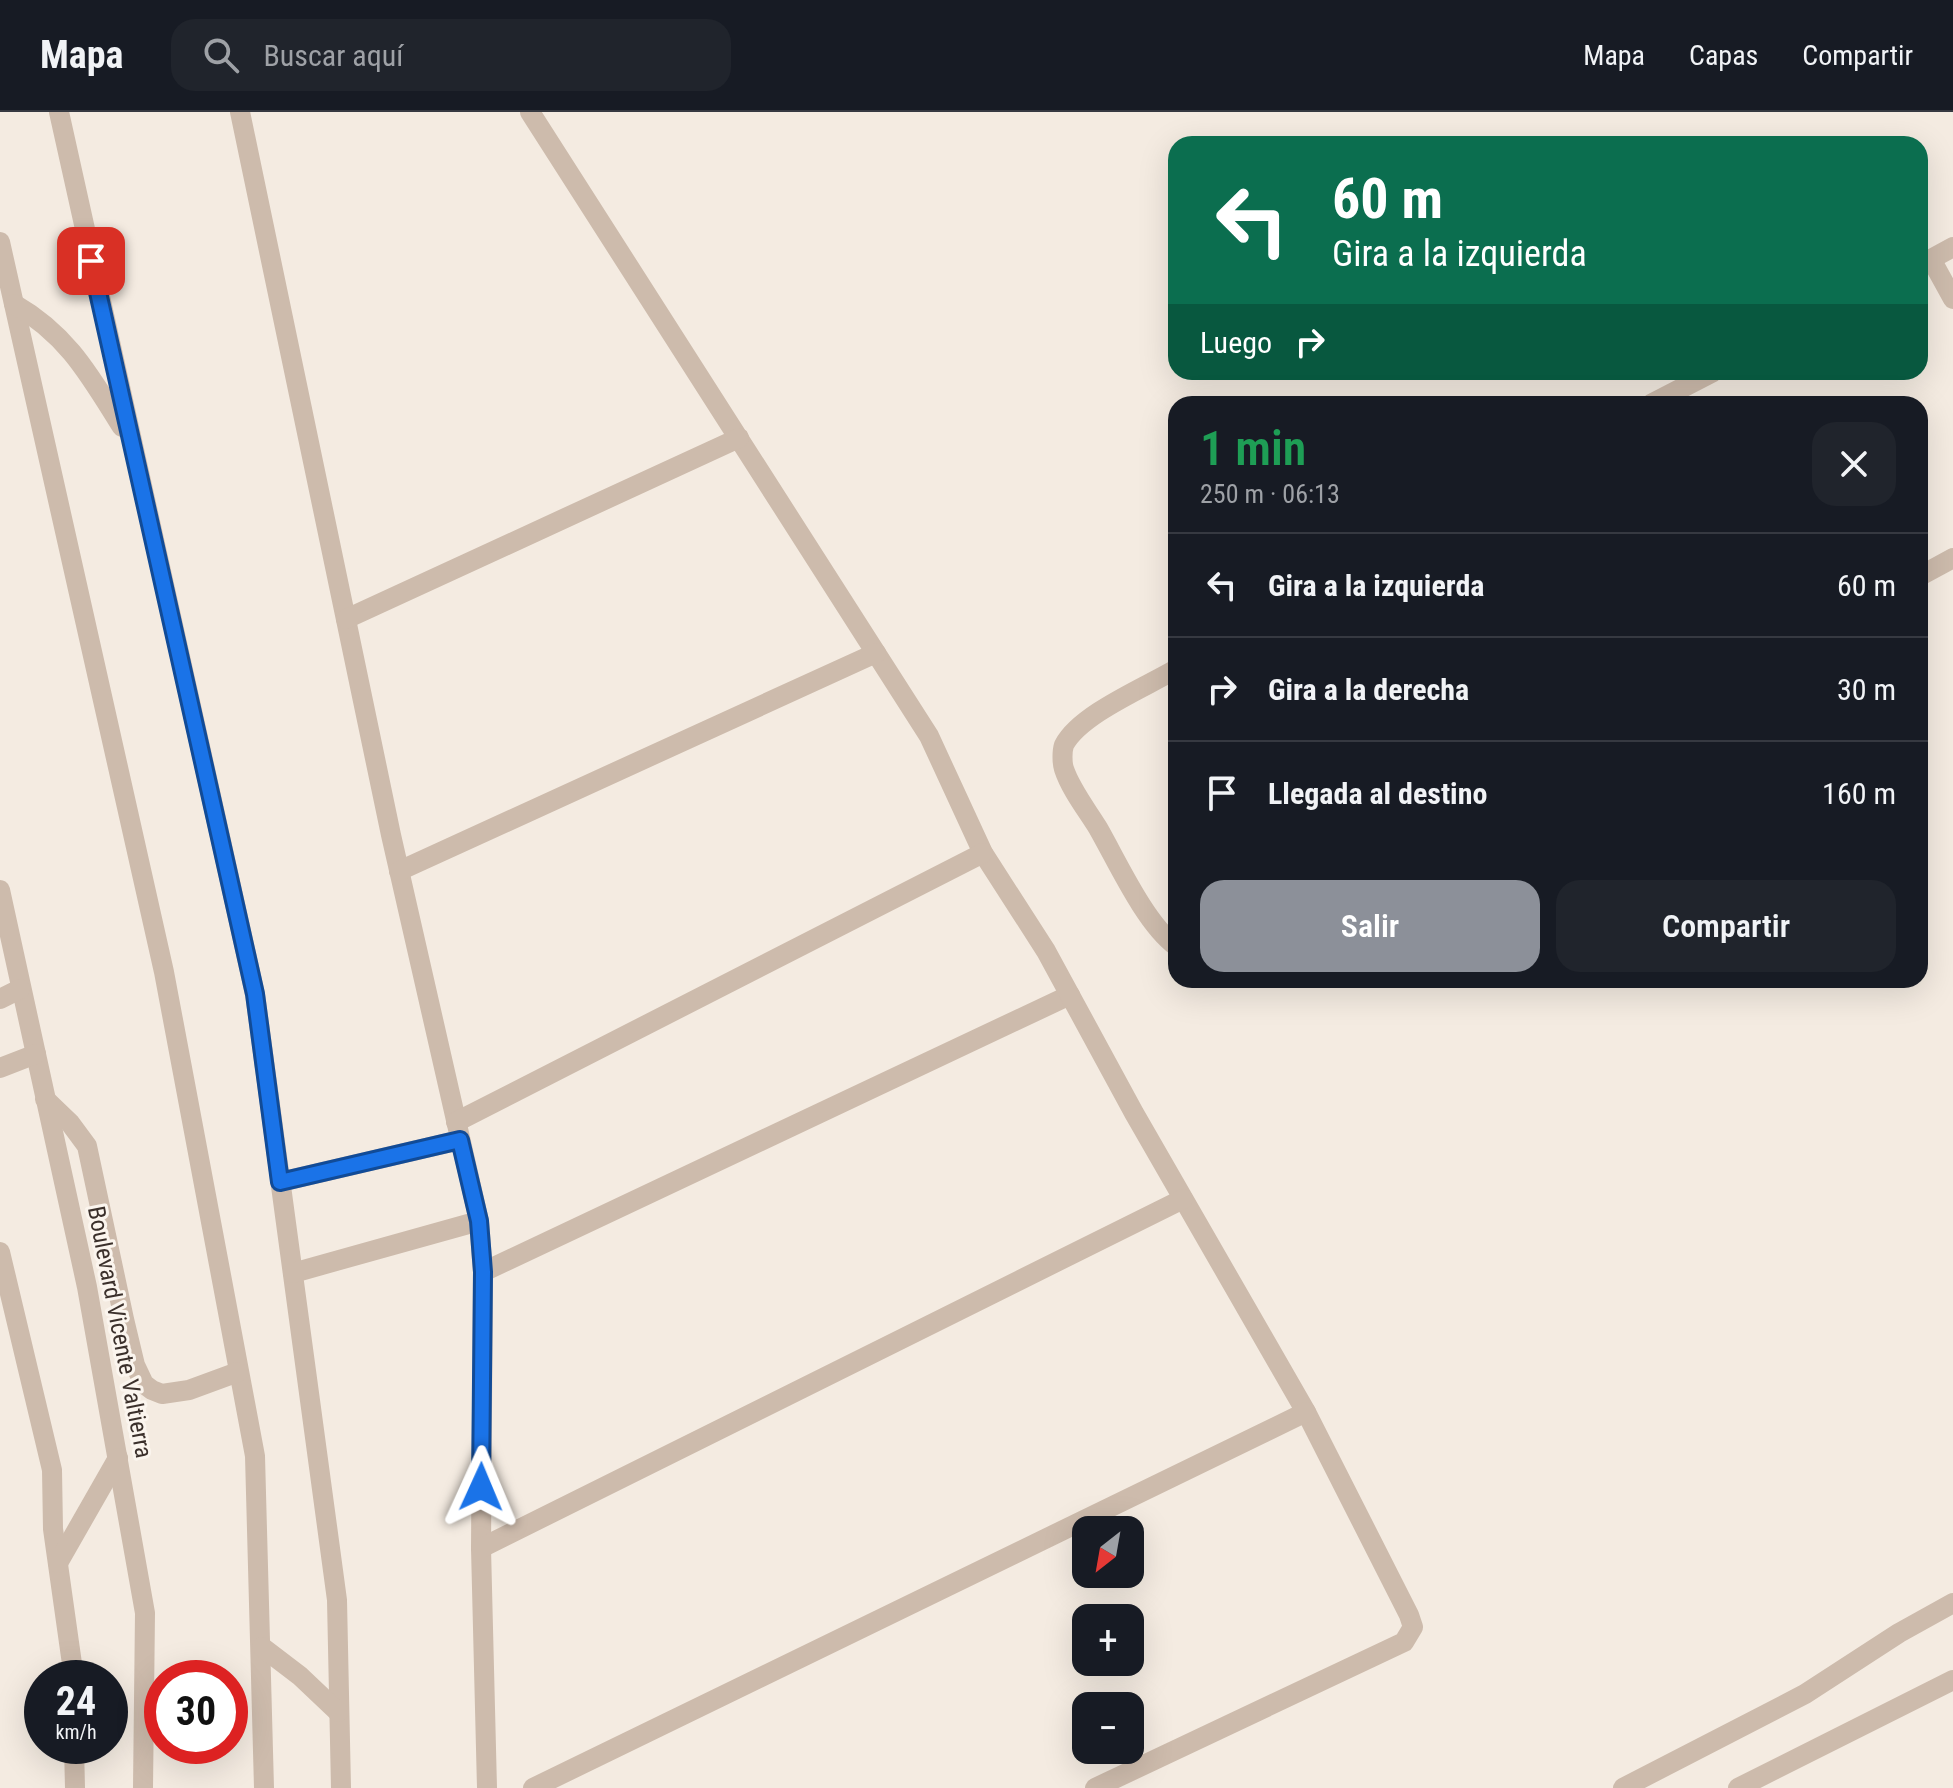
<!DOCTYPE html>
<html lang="es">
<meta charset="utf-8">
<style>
body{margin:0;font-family:"Roboto Condensed",sans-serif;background:#20242c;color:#f1f3f6;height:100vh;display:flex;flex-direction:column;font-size:30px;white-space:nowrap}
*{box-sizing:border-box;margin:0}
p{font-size:26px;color:#9ea1a6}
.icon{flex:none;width:44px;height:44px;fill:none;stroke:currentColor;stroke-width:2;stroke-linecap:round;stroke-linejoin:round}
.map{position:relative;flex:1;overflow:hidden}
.drawer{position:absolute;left:1168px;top:284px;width:760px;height:592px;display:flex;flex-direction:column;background:#171b24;border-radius:24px;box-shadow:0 8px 32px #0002}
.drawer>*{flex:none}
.top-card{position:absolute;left:1168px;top:24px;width:760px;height:244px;border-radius:24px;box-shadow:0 8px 32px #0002;background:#0b6e4f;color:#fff;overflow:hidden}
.needle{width:52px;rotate:211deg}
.controls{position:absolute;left:1072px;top:1404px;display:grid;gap:16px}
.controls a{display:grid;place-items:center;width:72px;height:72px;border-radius:16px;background:#171b24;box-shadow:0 8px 32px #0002;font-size:40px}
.speed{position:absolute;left:24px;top:1548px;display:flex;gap:16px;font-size:40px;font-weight:700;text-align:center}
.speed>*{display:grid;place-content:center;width:104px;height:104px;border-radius:50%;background:#171b24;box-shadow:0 8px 32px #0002;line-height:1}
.speed small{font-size:20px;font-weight:400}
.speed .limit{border:12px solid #d22;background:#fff;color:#111}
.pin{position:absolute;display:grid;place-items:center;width:68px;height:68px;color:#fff;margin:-34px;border-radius:16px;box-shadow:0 4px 12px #0006}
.me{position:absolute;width:88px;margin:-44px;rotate:1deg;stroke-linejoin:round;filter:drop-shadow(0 0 6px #0008)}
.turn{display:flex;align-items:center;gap:28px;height:168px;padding:0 32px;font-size:36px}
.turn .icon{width:104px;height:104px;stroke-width:2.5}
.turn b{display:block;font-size:56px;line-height:68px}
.then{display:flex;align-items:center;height:76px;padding:0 32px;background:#0003;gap:16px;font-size:30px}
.round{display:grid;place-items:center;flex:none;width:84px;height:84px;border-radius:24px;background:#20242c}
.summary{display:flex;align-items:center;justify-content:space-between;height:136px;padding:0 32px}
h1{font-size:48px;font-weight:600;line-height:60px;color:#1e9e55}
.primary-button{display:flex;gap:16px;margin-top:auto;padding:16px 32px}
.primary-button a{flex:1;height:92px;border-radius:24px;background:#8c9099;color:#fff;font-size:32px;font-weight:600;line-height:92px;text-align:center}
.primary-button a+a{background:#20242c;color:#f1f3f6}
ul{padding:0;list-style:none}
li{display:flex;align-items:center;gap:24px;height:104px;padding:0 32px;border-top:2px solid #363941}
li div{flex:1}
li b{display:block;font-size:30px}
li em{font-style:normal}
header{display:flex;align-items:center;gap:48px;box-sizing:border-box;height:112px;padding:0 40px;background:#171b24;border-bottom:2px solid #363941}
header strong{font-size:38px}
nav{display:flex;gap:44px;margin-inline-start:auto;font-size:28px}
.search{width:560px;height:72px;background:#20242c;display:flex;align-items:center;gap:20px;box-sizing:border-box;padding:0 28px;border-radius:24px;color:#9ea1a6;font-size:30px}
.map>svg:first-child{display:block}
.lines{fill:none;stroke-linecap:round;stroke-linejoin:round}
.minor{stroke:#cdbbac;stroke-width:20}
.route-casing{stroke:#114b97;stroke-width:20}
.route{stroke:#1a73e8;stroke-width:14}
.labels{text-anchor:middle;stroke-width:6;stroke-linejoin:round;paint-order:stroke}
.street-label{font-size:24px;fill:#3b302b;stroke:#fbf5ee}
</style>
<header>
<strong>Mapa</strong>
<div class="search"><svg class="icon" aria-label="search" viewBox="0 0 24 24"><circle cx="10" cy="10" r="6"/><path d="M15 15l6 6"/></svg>Buscar aquí</div>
<nav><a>Mapa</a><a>Capas</a><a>Compartir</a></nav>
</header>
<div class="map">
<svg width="1953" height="1676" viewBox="0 0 1953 1676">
<rect width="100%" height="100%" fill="#f4ebe1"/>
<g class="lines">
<!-- minor -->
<g class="minor">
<path d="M59 0 255 882 337 1488 341 1676"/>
<path d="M240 0 391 723 479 1109 483 1160 1070 883"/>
<path d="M530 0 929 624 983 741 1046 839 1134 1001 1306 1300 1409 1503 1413 1515 1404 1530 1095 1676"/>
<path d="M0 130 164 860 255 1344 264 1676"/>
<path d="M1931 147 1953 187"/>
<path d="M1920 153 1953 135"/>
<path d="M14 192C68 223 90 264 122 315"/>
<path d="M1651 292 1713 260"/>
<path d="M1920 464 1953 446"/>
<path d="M346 507 739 326"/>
<path d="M1176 557C1146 575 1080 602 1064 633 1062 639 1062 651 1064 657 1071 678 1087 698 1098 716 1118 751 1145 811 1176 834"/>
<path d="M399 759 876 541"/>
<path d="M0 778 87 1175 145 1501 143 1676"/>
<path d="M0 887 20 877"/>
<path d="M0 956 36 942"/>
<path d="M45 987 70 1011 87 1034 124 1207 135 1253 144 1272 152 1278 162 1282 189 1278 238 1260"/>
<path d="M456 1010 983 741"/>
<path d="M280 1070 460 1028"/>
<path d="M0 1140 52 1358 53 1417 74 1566"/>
<path d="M483 1160 481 1436 487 1676"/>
<path d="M293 1161 479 1109"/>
<path d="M481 1436 1183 1087"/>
<path d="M58 1451 118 1346"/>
<path d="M262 1535 300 1564 338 1600"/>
<path d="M74 1634 75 1676"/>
<path d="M533 1676 1306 1300"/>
<path d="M1623 1676 1805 1582 1899 1521 1953 1491"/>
<path d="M1738 1676 1953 1568"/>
</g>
</g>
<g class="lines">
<!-- route casing -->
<g class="route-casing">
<path id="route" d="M91 149 255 882 280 1070 460 1028 479 1109 483 1160 481 1375"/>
</g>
<!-- route -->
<use href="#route" class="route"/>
</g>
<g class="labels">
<!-- street labels -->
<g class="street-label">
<text transform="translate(120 1220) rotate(79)" y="8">Boulevard Vicente Valtierra</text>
</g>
</g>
</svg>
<div class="controls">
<a><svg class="needle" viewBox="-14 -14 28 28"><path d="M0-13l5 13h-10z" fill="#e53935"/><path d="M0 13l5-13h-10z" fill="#9ea1a6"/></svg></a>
<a>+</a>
<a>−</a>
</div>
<div class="speed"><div>24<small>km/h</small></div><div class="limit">30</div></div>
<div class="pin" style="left:91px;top:149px;background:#d93025"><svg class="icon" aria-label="arrive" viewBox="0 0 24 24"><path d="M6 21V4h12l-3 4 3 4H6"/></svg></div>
<svg class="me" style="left:481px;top:1375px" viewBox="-20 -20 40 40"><path d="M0-17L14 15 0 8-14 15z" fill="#1a73e8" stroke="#fff" stroke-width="4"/></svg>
<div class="top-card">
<div class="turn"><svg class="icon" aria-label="left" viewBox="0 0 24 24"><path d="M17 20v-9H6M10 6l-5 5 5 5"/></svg><div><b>60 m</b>Gira a la izquierda</div></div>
<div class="then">Luego<svg class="icon" aria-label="right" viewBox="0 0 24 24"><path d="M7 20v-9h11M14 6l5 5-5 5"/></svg></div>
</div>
<section class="drawer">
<div class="summary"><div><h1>1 min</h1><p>250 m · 06:13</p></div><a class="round"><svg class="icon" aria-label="close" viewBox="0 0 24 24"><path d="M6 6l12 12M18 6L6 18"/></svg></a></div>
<ul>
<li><svg class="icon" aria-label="left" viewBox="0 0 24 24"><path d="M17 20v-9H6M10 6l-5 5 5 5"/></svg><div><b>Gira a la izquierda</b></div><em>60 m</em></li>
<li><svg class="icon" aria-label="right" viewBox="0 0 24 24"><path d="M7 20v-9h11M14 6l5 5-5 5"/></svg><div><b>Gira a la derecha</b></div><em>30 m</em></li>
<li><svg class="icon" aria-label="arrive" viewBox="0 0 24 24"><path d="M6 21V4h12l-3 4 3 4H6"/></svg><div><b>Llegada al destino</b></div><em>160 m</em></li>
</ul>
<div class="primary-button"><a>Salir</a><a>Compartir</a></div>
</section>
</div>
